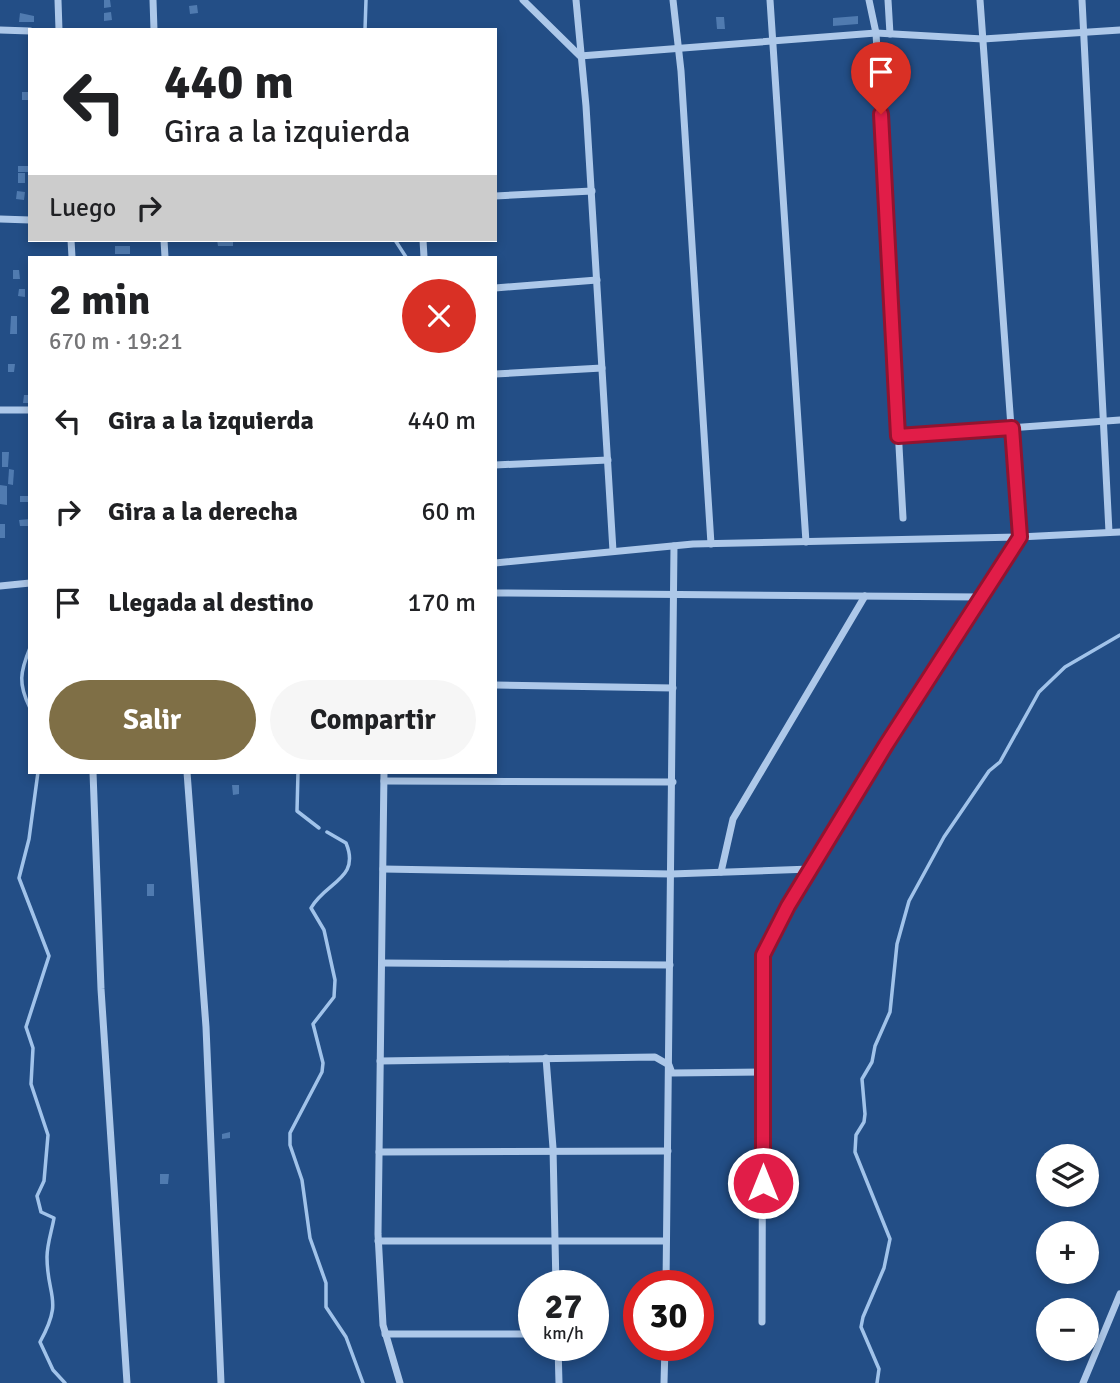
<!DOCTYPE html>
<html lang="es">
<meta charset="utf-8">
<style>
body{margin:0;font-family:Signika,sans-serif;background:#f6f6f6;color:#202124;height:100vh;display:flex;flex-direction:column;font-size:26px;white-space:nowrap}
*{box-sizing:border-box;margin:0}
p{font-size:23px;color:#757577}
.icon{flex:none;width:38px;height:38px;fill:none;stroke:currentColor;stroke-width:2;stroke-linecap:round;stroke-linejoin:round}
.map{position:relative;flex:1;overflow:hidden}
.sheet{position:absolute;left:28px;top:256px;width:469px;height:518px;display:flex;flex-direction:column;background:#fff;border-radius:0px;box-shadow:0 4px 10px #0003}
.sheet>*{flex:none}
.banner{position:absolute;left:28px;top:28px;width:469px;height:214px;border-radius:0px;box-shadow:0 4px 10px #0003;background:#fff;color:#202124;overflow:hidden}
.tools{position:absolute;left:1036px;top:1144px;display:grid;gap:14px}
.tools a{display:grid;place-items:center;width:63px;height:63px;border-radius:50%;background:#fff;box-shadow:0 4px 10px #0003;font-size:35px}
.speed{position:absolute;left:518px;top:1270px;display:flex;gap:14px;font-size:35px;font-weight:700;text-align:center}
.speed>*{display:grid;place-content:center;width:91px;height:91px;border-radius:50%;background:#fff;box-shadow:0 4px 10px #0003;line-height:1}
.speed small{font-size:18px;font-weight:400}
.speed .limit{border:10px solid #d22;background:#fff;color:#111}
.pin{position:absolute;display:grid;place-items:center;width:60px;height:60px;color:#fff;margin:-72px -30px;border-radius:50% 50% 50% 0;rotate:-45deg;box-shadow:0 0 7px #0007}
.pin .icon{rotate:45deg}
.me{position:absolute;width:77px;margin:-38px;rotate:0deg;stroke-linejoin:round;filter:drop-shadow(0 0 5px #0008)}
.turn{display:flex;align-items:center;gap:24px;height:147px;padding:0 21px;font-size:32px}
.turn .icon{width:91px;height:91px;stroke-width:2.5}
.turn b{display:block;font-size:49px;line-height:60px}
.then{display:flex;align-items:center;height:66px;padding:0 21px;background:#0003;gap:14px;font-size:26px}
.round{display:grid;place-items:center;flex:none;width:74px;height:74px;border-radius:37px;background:#f6f6f6}
.head{display:flex;align-items:center;justify-content:space-between;height:119px;padding:0 21px}
h1{font-size:42px;font-weight:700;line-height:52px}
.button{display:flex;gap:14px;margin-top:auto;padding:14px 21px}
.button a{flex:1;height:80px;border-radius:42px;background:#7f6f46;color:#fff;font-size:28px;font-weight:700;line-height:80px;text-align:center}
.button a+a{background:#f6f6f6;color:#202124}
ul{padding:0;list-style:none}
li{display:flex;align-items:center;gap:21px;height:91px;padding:0 21px}
li div{flex:1}
li b{display:block;font-size:26px}
li em{font-style:normal}
.map>svg:first-child{display:block}
.lines{fill:none;stroke-linecap:round;stroke-linejoin:round}
.stream{stroke:#a1c3ea;stroke-width:3.5}
.building{fill:#507bb0}
.minor{stroke:#adc8e9;stroke-width:7}
.route-casing{stroke:#92132f;stroke-width:18}
.route{stroke:#e11d48;stroke-width:12}
</style>
<div class="map">
<svg width="1120" height="1383" viewBox="0 0 1120 1383">
<rect width="100%" height="100%" fill="#234e86"/>
<g class="lines">
<!-- stream -->
<g class="stream">
<path d="M365 30 366 0"/>
<path d="M395 240 406 257"/>
<path d="M30 648C20 672 18 684 30 708"/>
<path d="M38 772 29 839 19 878 49 956 26 1027 33 1048 31 1084 48 1135 44 1181 37 1196 41 1212 54 1218C52 1230 47 1244 47 1257 47 1298 64 1298 40 1342L53 1370 65 1383"/>
<path d="M298 772 297 811 319 828"/>
<path d="M327 832 346 843C361 879 325 882 311 908L324 930 335 980 334 997 313 1024 323 1063 322 1072 290 1133V1145L302 1180 310 1238 326 1283V1307L346 1337 363 1383"/>
<path d="M877 1383 879 1369 861 1327 863 1317 884 1268 890 1239 855 1152 856 1135 864 1122 865 1114 862 1079 872 1062 875 1046 890 1012 897 944 909 901 944 837 989 771 1000 762 1039 692 1065 667 1120 635"/>
</g>
</g>
<!-- building -->
<g class="building">
<path d="M104 0H110L111 7 104 8Z"/>
<path d="M197 5 198 13 190 14 189 6Z"/>
<path d="M111 12 112 20 104 21V13Z"/>
<path d="M20 13 34 16V22H19Z"/>
<path d="M858 16V24L833 26V18Z"/>
<path d="M716 17H724L725 29H717Z"/>
<rect x="885" y="49" width="9" height="6"/>
<path d="M862 70 871 71 870 78 862 77Z"/>
<path d="M22 92H30L29 100H22Z"/>
<rect x="18" y="166" width="12" height="6"/>
<rect x="18" y="173" width="7" height="10"/>
<path d="M17 191 25 192 24 200 16 199Z"/>
<path d="M217 240H233V246H218Z"/>
<rect x="115" y="246" width="15" height="8"/>
<path d="M13 270H19L20 279H13Z"/>
<path d="M19 289H25V297L18 296Z"/>
<path d="M11 316H17V334H10Z"/>
<path d="M8 364H15L14 372H8Z"/>
<path d="M24 395H30V403H23Z"/>
<path d="M2 452H9L8 467H2Z"/>
<path d="M9 469 14 470 13 485 8 484Z"/>
<path d="M0 485 7 486V505L0 504Z"/>
<rect x="20" y="496" width="10" height="6"/>
<path d="M30 519V526H20L19 520Z"/>
<rect x="0" y="524" width="5" height="14"/>
<path d="M232 785H239V794L233 795Z"/>
<rect x="147" y="884" width="7" height="12"/>
<path d="M230 1132V1138L222 1139V1134Z"/>
<path d="M160 1174H169L168 1184H160Z"/>
</g>
<g class="lines">
<!-- minor -->
<g class="minor">
<path d="M58 0 59 30"/>
<path d="M153 0 154 30"/>
<path d="M523 0 580 56 876 33 983 39 1120 30"/>
<path d="M576 0 586 106 613 551"/>
<path d="M673 0 681 71 711 544"/>
<path d="M770 0 806 542"/>
<path d="M869 0 876 33 903 518"/>
<path d="M888 0 890 34"/>
<path d="M1082 0 1109 532"/>
<path d="M0 30 30 31"/>
<path d="M495 196 592 191"/>
<path d="M0 219 30 220"/>
<path d="M71 240 72 257"/>
<path d="M164 240 165 257"/>
<path d="M423 240 424 257"/>
<path d="M495 288 597 280"/>
<path d="M495 374 602 368"/>
<path d="M0 410H30"/>
<path d="M899 436 1120 420"/>
<path d="M495 465 608 460"/>
<path d="M495 563 693 544 1019 537 1120 532"/>
<path d="M0 586 30 583"/>
<path d="M495 593 980 597"/>
<path d="M495 685 673 688"/>
<path d="M93 772 101 989 127 1383"/>
<path d="M187 772 206 1027 221 1383"/>
<path d="M384 772 378 1234 383 1325 400 1383"/>
<path d="M384 781 673 782"/>
<path d="M383 869 671 874 811 869"/>
<path d="M721 872 733 819 865 596"/>
<path d="M382 963 670 965"/>
<path d="M546 1058 553 1148 556 1286"/>
<path d="M380 1061 655 1057 669 1065 672 1073 763 1072"/>
<path d="M379 1152 668 1151"/>
<path d="M378 1241H666"/>
<path d="M666 1286 674 546"/>
<path d="M762 1322 763 955 788 906 886 745 1019 537 980 0"/>
<path d="M385 1334H534"/>
<path d="M558 1346 559 1383"/>
<path d="M664 1383 665 1346"/>
<path d="M1083 1383 1120 1294"/>
</g>
</g>
<g class="lines">
<!-- route casing -->
<g class="route-casing">
<path id="route" d="M763 1183V955L788 906 886 745 1020 537 1012 428 898 436 881 114"/>
</g>
<!-- route -->
<use href="#route" class="route"/>
</g>
</svg>
<div class="tools">
<a><svg class="icon" aria-label="layers" viewBox="0 0 24 24"><path d="M12 4l9 5-9 5-9-5zM3 14l9 5 9-5"/></svg></a>
<a>+</a>
<a>−</a>
</div>
<div class="speed"><div>27<small>km/h</small></div><div class="limit">30</div></div>
<div class="pin" style="left:881px;top:114px;background:#d93025"><svg class="icon" aria-label="arrive" viewBox="0 0 24 24"><path d="M6 21V4h12l-3 4 3 4H6"/></svg></div>
<svg class="me" style="left:763px;top:1183px" viewBox="-20 -20 40 40"><circle r="17" fill="#e11d48" stroke="#fff" stroke-width="3"/><path d="M0-11L8 9 0 5-8 9z" fill="#fff"/></svg>
<div class="banner">
<div class="turn"><svg class="icon" aria-label="left" viewBox="0 0 24 24"><path d="M17 20v-9H6M10 6l-5 5 5 5"/></svg><div><b>440 m</b>Gira a la izquierda</div></div>
<div class="then">Luego<svg class="icon" aria-label="right" viewBox="0 0 24 24"><path d="M7 20v-9h11M14 6l5 5-5 5"/></svg></div>
</div>
<section class="sheet">
<div class="head"><div><h1>2 min</h1><p>670 m · 19:21</p></div><a class="round" style="background:#d93025;color:#fff"><svg class="icon" aria-label="close" viewBox="0 0 24 24"><path d="M6 6l12 12M18 6L6 18"/></svg></a></div>
<ul>
<li><svg class="icon" aria-label="left" viewBox="0 0 24 24"><path d="M17 20v-9H6M10 6l-5 5 5 5"/></svg><div><b>Gira a la izquierda</b></div><em>440 m</em></li>
<li><svg class="icon" aria-label="right" viewBox="0 0 24 24"><path d="M7 20v-9h11M14 6l5 5-5 5"/></svg><div><b>Gira a la derecha</b></div><em>60 m</em></li>
<li><svg class="icon" aria-label="arrive" viewBox="0 0 24 24"><path d="M6 21V4h12l-3 4 3 4H6"/></svg><div><b>Llegada al destino</b></div><em>170 m</em></li>
</ul>
<div class="button"><a>Salir</a><a>Compartir</a></div>
</section>
</div>
